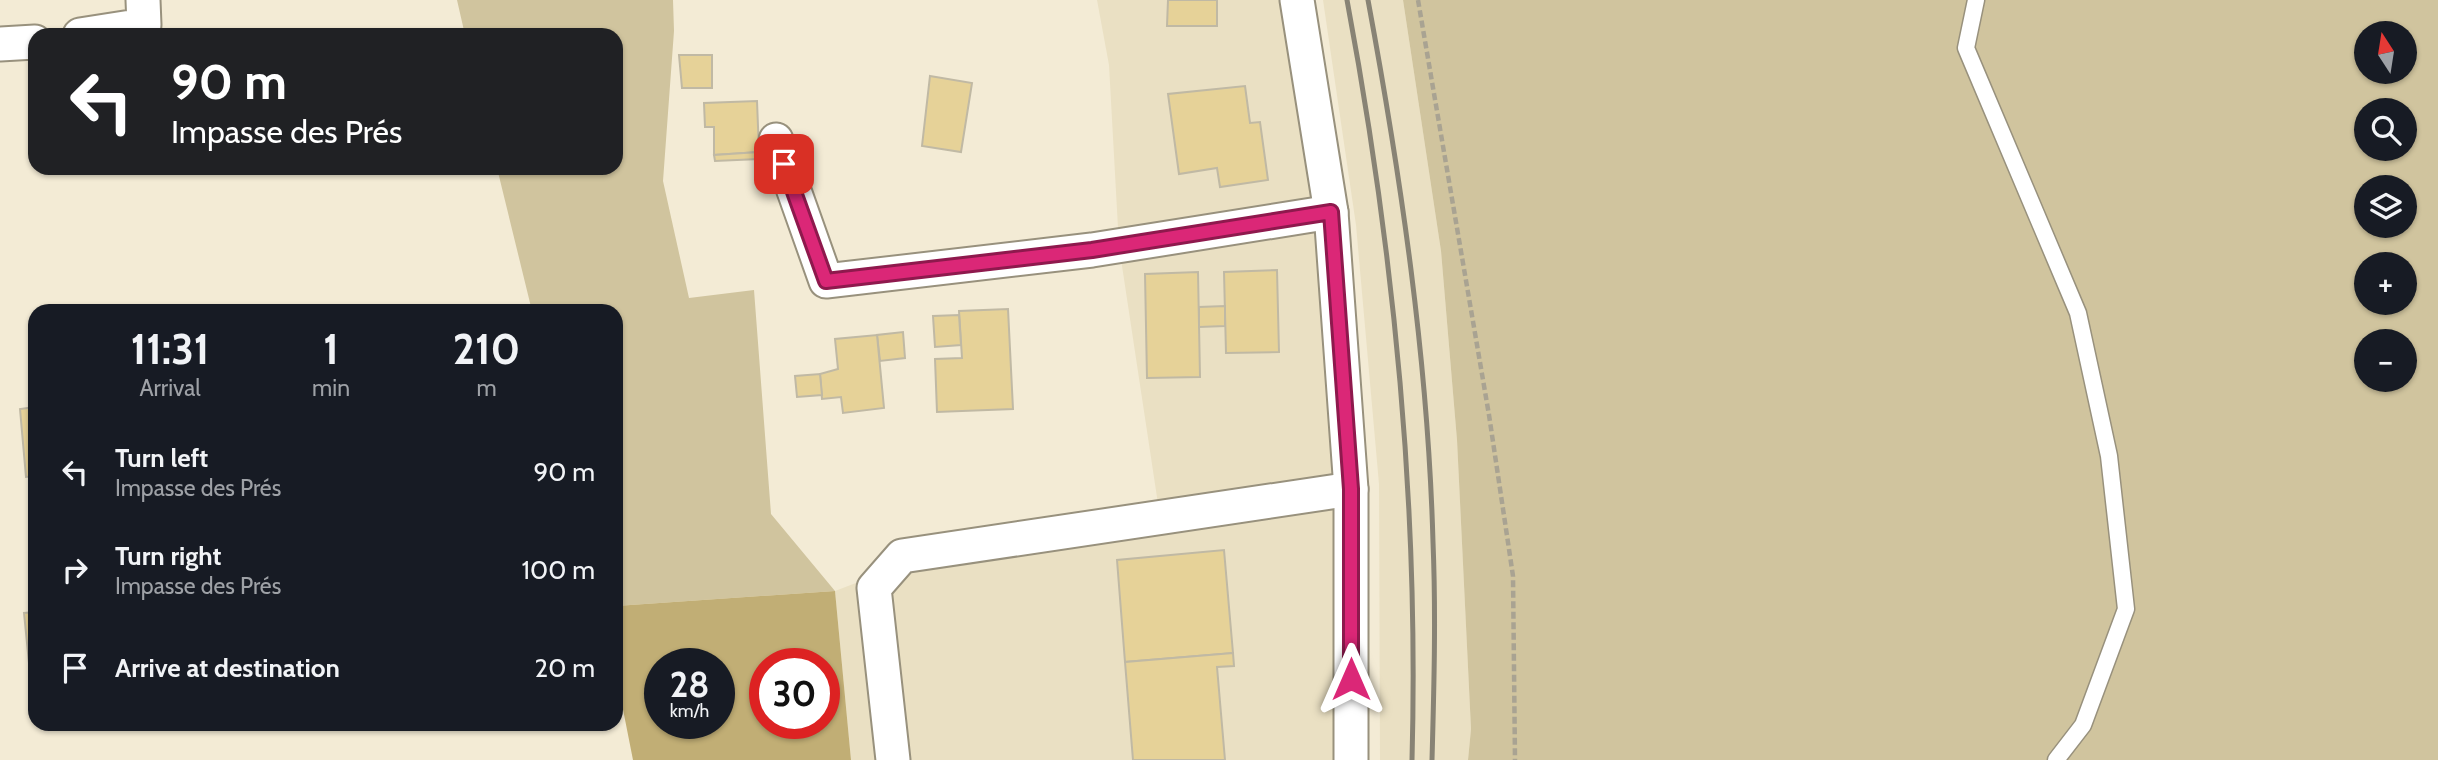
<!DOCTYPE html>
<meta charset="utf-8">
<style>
body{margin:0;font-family:Cabin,sans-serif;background:#20242c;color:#f1f3f6;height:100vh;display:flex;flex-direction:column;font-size:26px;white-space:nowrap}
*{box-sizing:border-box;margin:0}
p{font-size:23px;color:#9ea1a6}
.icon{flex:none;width:38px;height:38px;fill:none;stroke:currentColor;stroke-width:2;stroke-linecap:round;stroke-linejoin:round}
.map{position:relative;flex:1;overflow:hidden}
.drawer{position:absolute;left:28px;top:304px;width:595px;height:427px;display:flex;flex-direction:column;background:#171b24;border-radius:21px;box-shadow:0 2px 5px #0004}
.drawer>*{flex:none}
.guide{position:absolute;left:28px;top:28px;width:595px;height:147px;border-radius:21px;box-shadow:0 2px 5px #0004;background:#202124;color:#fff;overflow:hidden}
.needle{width:46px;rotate:348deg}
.fabs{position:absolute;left:2354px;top:21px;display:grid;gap:14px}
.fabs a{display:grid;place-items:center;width:63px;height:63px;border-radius:50%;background:#171b24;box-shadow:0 2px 5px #0004;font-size:35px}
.speed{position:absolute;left:644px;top:648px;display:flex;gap:14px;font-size:35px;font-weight:700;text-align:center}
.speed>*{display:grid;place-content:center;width:91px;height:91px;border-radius:50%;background:#171b24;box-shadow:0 2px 5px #0004;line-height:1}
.speed small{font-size:18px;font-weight:400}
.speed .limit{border:10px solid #d22;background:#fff;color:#111}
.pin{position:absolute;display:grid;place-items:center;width:60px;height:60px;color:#fff;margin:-30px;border-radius:14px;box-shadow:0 4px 10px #0006}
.me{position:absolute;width:77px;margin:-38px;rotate:0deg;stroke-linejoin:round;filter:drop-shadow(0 0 5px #0008)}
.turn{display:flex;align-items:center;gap:24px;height:147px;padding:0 28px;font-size:32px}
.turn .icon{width:91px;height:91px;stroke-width:2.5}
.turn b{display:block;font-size:49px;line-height:60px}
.eta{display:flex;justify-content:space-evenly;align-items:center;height:119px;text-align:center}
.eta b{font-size:42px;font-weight:700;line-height:49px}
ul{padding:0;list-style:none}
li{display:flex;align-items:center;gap:21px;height:98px;padding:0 28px}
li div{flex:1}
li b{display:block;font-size:26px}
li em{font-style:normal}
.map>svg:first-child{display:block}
.built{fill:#eae0c3}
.green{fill:#d0c49e;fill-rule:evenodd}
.forest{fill:#c1ae75;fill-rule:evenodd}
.building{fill:#e6d298;stroke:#c0b9a4;stroke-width:2}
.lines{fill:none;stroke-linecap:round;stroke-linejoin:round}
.lane-casing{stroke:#98917d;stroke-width:19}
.street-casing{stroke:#98917d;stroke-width:37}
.path{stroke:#a9a392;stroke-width:4.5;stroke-dasharray:7 3.5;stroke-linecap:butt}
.lane{stroke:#fff;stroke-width:16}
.street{stroke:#fff;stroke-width:33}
.rail{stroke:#888375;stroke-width:5}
.route-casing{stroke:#8e194d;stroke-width:18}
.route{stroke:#db2777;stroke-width:12}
</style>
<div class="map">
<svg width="2438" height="760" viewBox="0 0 2438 760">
<rect width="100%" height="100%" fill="#f3ebd5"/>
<!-- built -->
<g class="built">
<path d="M1097 0H1289L1351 489 1342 760H851L835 591 942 550 1160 517 1119 246 1109 65Z"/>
<path d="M1323 0H1403L1441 251 1457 440 1471 729 1468 760H1380L1379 484 1356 225Z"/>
</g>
<!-- green -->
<g class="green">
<path d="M457 0H673L674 31 663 181 689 298 754 290 771 514 835 591 616 606V312L532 311 497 168H616V35H465Z"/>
<path d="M1403 0H2438V760H1468L1471 729 1457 440 1441 251ZM2366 33H2404V72H2366ZM2366 110H2404V149H2366ZM2366 187H2404V226H2366ZM2366 264H2404V303H2366ZM2366 341H2404V380H2366Z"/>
</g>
<!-- forest -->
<path class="forest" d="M835 591 851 760H633L616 674V606ZM719 663V723H660V663ZM824 663V723H765V663Z"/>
<!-- building -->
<g class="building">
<path d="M1168 0H1217V26H1167Z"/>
<path d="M679 55H712V88H682Z"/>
<path d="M930 76 972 83 961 152 922 146Z"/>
<path d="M1245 86 1250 123 1260 122 1268 180 1220 187 1217 168 1179 174 1168 94Z"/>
<path d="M757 101 759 152 714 155V127H705L704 103Z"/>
<path d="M759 152V159L715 161 714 155Z"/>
<path d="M1277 270 1279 352 1226 353 1224 272Z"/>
<path d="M1198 272 1200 377 1147 378 1145 274Z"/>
<path d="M1225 306V326L1199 327V307Z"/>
<path d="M1008 309 1013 409 937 412 935 359 962 358 959 311Z"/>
<path d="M959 315 961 345 935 347 933 316Z"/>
<path d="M903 332 905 358 880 361 877 335Z"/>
<path d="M877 335 884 408 843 413 841 397 822 399 820 374 838 369 835 339Z"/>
<path d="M820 374 822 395 797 397 795 376Z"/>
<path d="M35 407V476L26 477 20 409Z"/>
<path d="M1224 550 1233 653 1125 662 1117 560Z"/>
<path d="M35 612V693H32L24 613Z"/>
<path d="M1233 653 1234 666 1217 667 1225 760H1133L1125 662Z"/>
</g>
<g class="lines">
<!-- lane casing -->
<g class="lane-casing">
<path id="lane" d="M1976 0 1966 48 2078 313 2109 456 2126 609 2083 725 2056 760"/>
</g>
<!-- street casing -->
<g class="street-casing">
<g id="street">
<path d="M1297 0 1331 212 1351 489V760"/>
<path d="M80 35 144 25 143 0"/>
<path d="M0 44 35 42"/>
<path d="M776 140 826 281 1092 250 1331 212"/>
<path d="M893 760 874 588 902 556 1351 489"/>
</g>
</g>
<!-- path -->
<path class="path" d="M1418 0 1489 415 1513 576 1515 760"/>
<!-- lane -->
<use href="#lane" class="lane"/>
<!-- street -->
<use href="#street" class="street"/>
<!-- rail -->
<g class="rail">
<path d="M1347 0C1394 251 1419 505 1412 760"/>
<path d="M1368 0C1401 178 1428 361 1433 542 1436 615 1434 688 1432 760"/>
</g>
</g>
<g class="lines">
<!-- route casing -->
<g class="route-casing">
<path id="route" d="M784 164 826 281 1092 250 1331 212 1351 489V679"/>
</g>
<!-- route -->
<use href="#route" class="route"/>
</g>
</svg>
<div class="fabs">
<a><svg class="needle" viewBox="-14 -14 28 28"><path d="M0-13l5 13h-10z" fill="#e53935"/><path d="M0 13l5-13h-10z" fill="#9ea1a6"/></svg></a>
<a><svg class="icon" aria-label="search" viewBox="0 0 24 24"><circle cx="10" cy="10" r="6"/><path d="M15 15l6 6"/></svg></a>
<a><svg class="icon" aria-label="layers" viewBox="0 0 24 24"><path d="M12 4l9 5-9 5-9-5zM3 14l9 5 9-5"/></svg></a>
<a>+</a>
<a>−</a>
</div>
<div class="speed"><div>28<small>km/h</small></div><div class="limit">30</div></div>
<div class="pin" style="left:784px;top:164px;background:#d93025"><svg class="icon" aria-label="arrive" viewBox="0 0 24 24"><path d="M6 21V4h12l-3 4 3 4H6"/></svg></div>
<svg class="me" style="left:1351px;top:679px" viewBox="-20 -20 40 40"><path d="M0-17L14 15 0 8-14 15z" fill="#db2777" stroke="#fff" stroke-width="4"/></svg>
<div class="guide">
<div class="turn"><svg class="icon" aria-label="left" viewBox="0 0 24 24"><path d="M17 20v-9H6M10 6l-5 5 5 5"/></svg><div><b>90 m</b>Impasse des Prés</div></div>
</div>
<section class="drawer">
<div class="eta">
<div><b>11:31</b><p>Arrival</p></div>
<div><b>1</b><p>min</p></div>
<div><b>210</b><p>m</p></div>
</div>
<ul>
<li><svg class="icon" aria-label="left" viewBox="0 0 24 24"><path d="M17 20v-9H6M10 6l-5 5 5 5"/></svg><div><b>Turn left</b><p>Impasse des Prés</p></div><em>90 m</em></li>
<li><svg class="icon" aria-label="right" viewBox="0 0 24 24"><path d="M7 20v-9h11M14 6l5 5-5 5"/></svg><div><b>Turn right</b><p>Impasse des Prés</p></div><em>100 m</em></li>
<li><svg class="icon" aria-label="arrive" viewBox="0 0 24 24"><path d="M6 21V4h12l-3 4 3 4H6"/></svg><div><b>Arrive at destination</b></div><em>20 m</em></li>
</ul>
</section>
</div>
